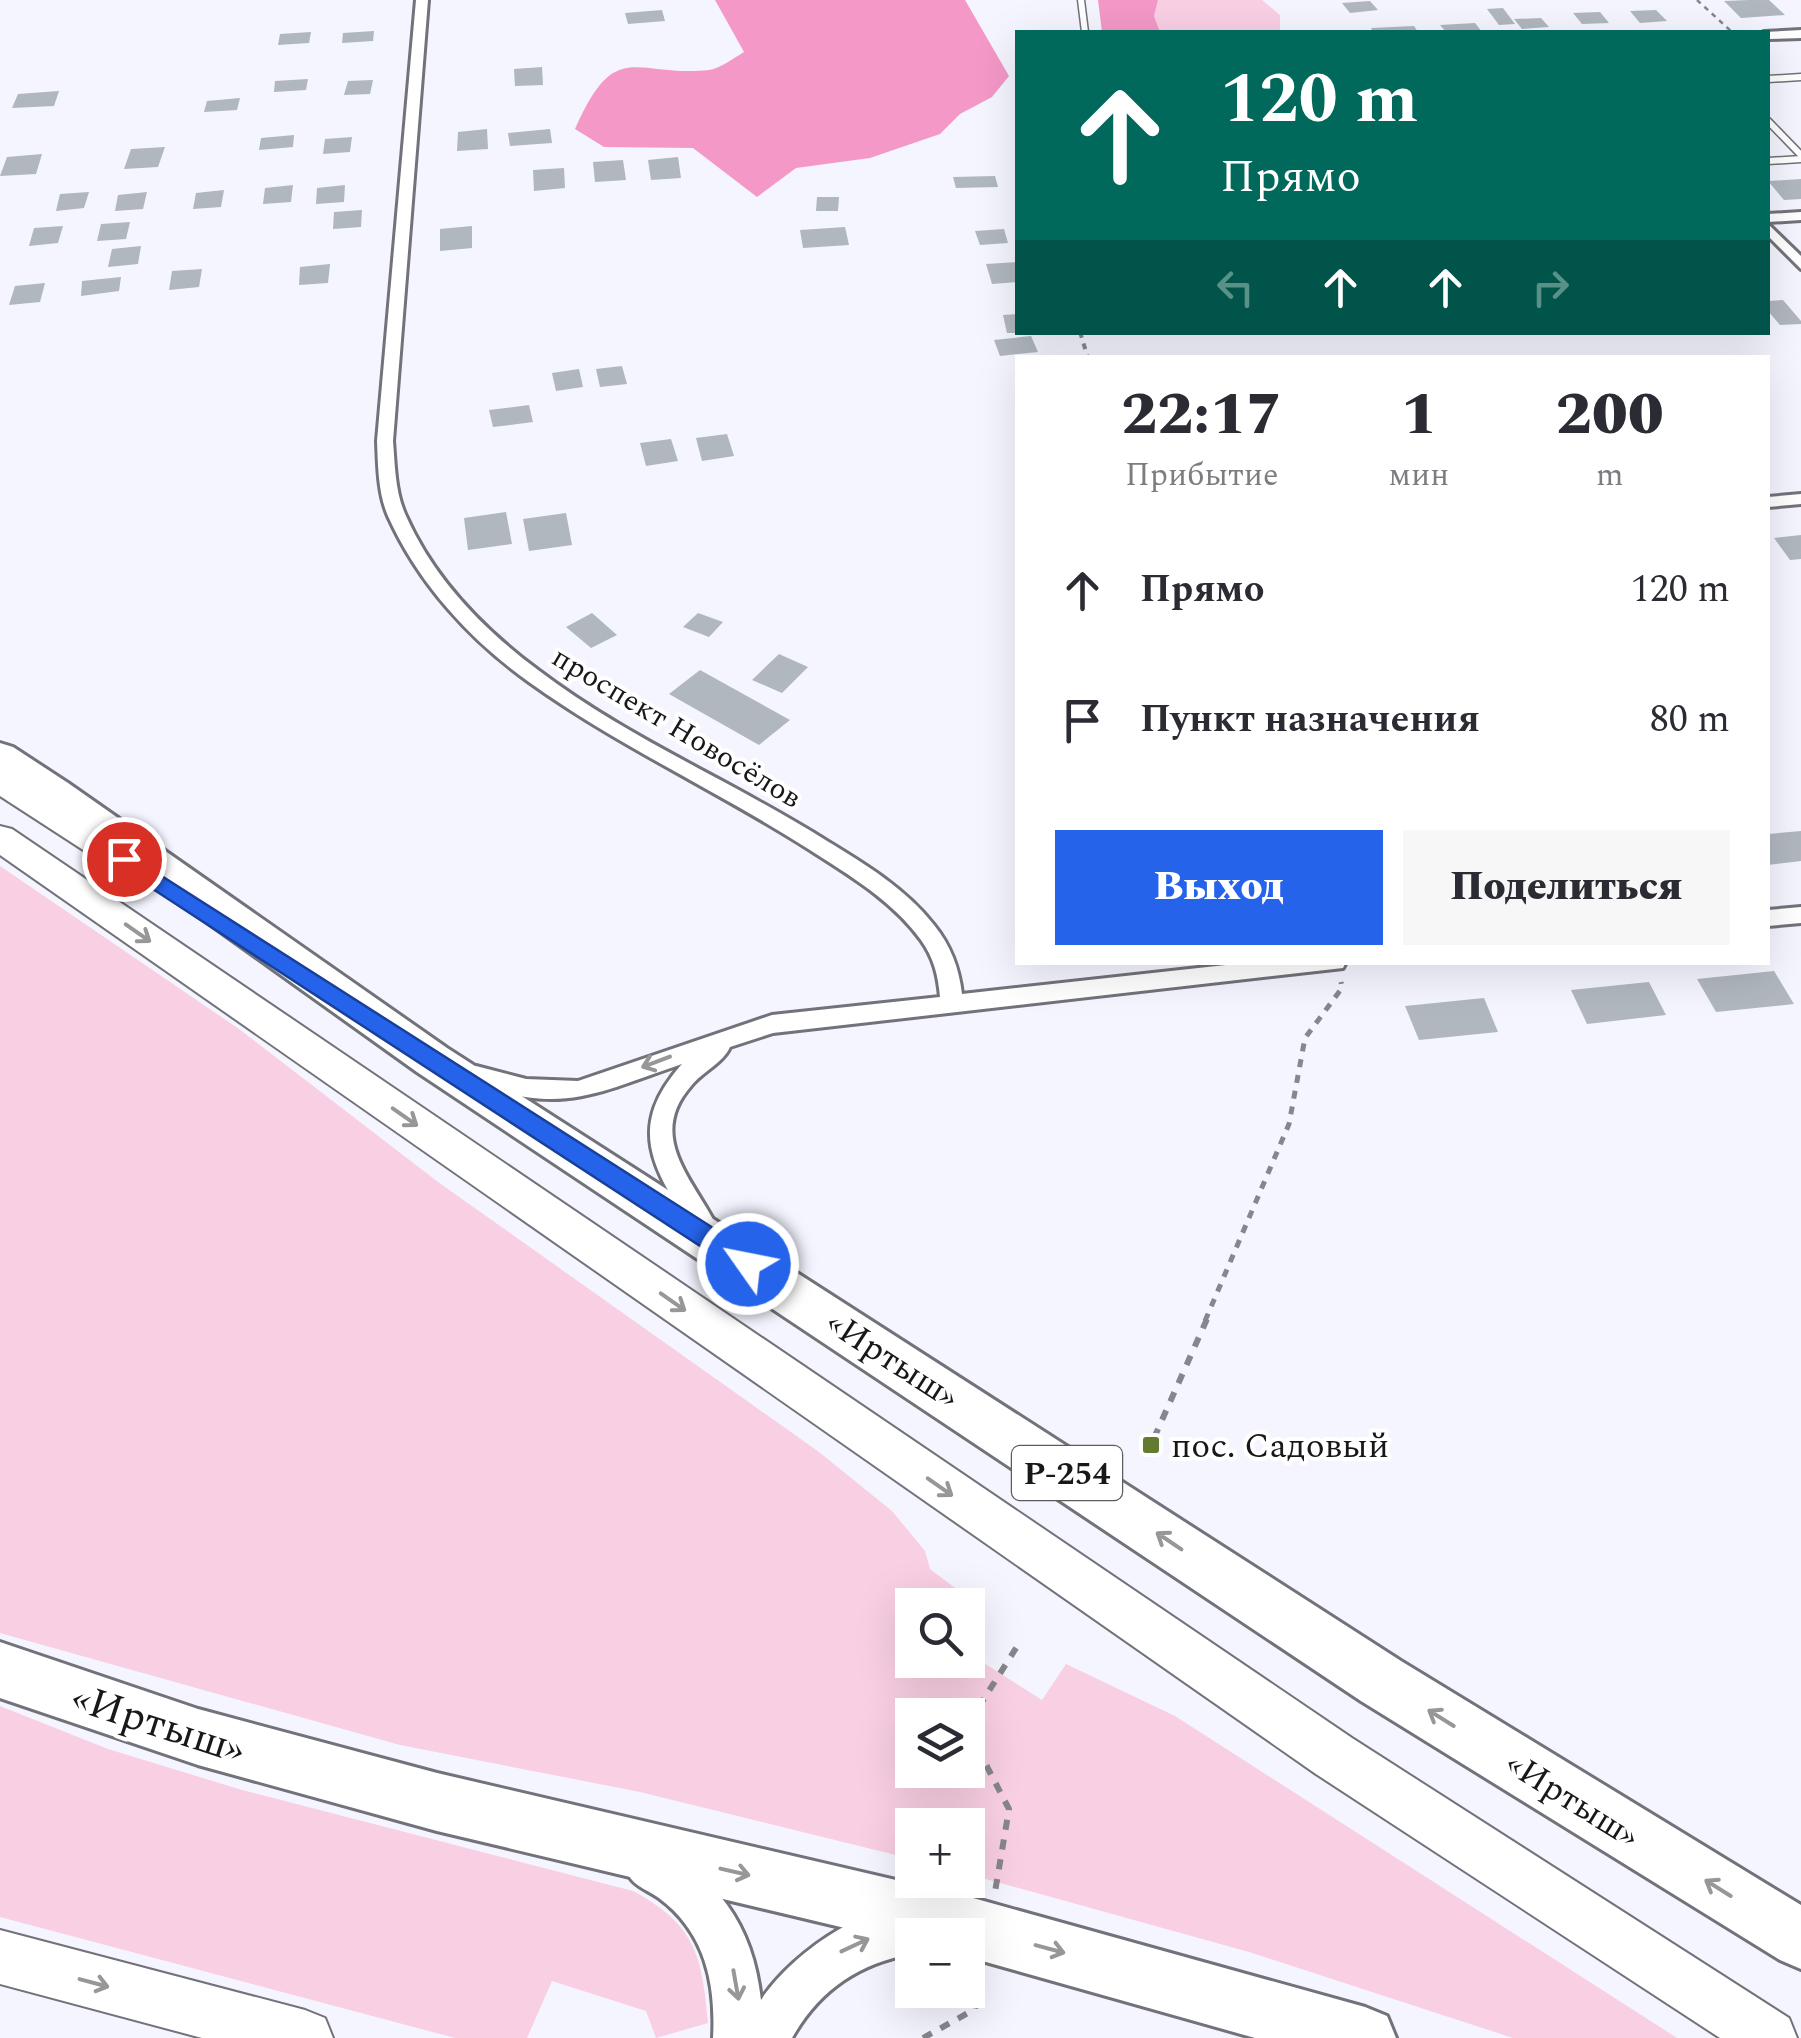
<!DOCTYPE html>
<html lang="ru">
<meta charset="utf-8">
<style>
body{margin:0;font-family:Spectral,serif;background:#f7f7f7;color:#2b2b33;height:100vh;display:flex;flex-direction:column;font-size:38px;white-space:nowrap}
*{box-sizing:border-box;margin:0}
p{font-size:32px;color:#7c7c81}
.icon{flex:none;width:55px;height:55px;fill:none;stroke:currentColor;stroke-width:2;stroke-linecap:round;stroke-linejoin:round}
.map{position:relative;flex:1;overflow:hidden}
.side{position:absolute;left:1015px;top:355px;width:755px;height:610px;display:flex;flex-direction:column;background:#fff;border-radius:0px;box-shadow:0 10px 40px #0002}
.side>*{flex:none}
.banner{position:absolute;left:1015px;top:30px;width:755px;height:305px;border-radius:0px;box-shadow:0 10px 40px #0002;background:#00695c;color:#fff;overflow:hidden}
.buttons{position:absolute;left:895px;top:1588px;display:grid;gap:20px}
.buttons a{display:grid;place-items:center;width:90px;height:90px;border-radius:0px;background:#fff;box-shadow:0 10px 40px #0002;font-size:50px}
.pin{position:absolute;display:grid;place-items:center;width:85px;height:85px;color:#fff;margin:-42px;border:5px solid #fff;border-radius:50%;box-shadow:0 2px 10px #0007}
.me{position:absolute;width:110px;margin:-55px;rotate:303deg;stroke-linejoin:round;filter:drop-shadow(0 0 8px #0008)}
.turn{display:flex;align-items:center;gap:35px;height:210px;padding:0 40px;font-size:45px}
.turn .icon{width:130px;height:130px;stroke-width:2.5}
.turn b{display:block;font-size:70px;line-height:85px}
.lanes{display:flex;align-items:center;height:95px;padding:0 40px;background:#0003;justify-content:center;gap:50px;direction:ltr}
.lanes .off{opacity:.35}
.eta{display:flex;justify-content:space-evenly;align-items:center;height:170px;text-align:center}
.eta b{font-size:60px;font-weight:800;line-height:70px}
.button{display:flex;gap:20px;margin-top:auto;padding:20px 40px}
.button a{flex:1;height:115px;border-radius:0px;background:#2563eb;color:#fff;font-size:40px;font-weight:800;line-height:115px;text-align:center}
.button a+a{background:#f7f7f7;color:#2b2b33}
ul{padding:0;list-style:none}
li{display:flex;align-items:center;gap:30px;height:130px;padding:0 40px}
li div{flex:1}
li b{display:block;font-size:38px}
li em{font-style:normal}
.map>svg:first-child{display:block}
.green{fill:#f9cfe3;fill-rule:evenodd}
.forest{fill:#f498c7}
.building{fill:#b0b7be}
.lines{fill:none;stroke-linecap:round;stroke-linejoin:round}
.lane-casing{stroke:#72727a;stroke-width:9}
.street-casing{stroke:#72727a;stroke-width:6}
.secondary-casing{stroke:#72727a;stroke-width:6}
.primary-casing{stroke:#72727a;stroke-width:4}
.highway-casing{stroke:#72727a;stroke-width:6}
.path-far3{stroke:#86878d;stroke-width:2.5;stroke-dasharray:5 5;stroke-linecap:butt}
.path-far2{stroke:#86878d;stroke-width:4;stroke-dasharray:6 6;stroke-linecap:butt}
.path-far1{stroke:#86878d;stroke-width:5;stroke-dasharray:8 8;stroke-linecap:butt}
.path{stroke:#86878d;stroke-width:6;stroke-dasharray:10 10;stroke-linecap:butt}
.lane{stroke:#fff;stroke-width:6}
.street{fill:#fff;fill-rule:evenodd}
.secondary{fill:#fff;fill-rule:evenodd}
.primary{fill:#fff;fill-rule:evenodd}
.highway{fill:#fff;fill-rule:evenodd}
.oneway{stroke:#979798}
.route{fill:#2563eb;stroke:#184099;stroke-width:2.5}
.poi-dot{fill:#617b2f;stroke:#fff;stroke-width:4}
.labels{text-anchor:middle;stroke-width:8;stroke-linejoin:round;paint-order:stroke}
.far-street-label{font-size:30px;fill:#18181b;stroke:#fff}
.shield{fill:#fff;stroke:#5d5d5f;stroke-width:2.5}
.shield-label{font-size:32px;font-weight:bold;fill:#18181b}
.street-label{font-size:35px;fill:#18181b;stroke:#fff}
.poi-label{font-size:35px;fill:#18181b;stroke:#fff;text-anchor:start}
.near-street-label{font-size:42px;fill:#18181b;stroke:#fff}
</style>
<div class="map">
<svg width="1801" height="2038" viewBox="0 0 1801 2038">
<rect width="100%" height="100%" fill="#f4f5ff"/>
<!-- green -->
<g class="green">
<path d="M1158 0H1262L1280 15V32H1160L1154 16Z"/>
<path d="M0 866 239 1029 438 1182 819 1452 892 1511 925 1551 930 1569 955 1588 943 1605H912V1660H968V1653L1042 1700 1066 1664 1175 1716 1677 2038H1513L1249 1952 968 1874V1825H912V1859L640 1792 400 1745 0 1633ZM912 1715H968V1770H912Z"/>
<path d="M0 1706 108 1749 242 1790 633 1891C696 1925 702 1956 708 2023L656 2038 646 2011 552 1981 527 2038H455L0 1917Z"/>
</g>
<!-- forest -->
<g class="forest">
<path d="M715 0H965L1009 76 992 97 960 114 940 134 870 158 796 168 757 197 693 148 604 147 575 129C616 36 635 78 709 70 721 68 734 58 744 52Z"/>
<path d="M1098 0H1158L1154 16 1160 32H1102Z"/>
</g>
<!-- building -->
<g class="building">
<path d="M1749 0H1769L1785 15 1741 18 1724 1Z"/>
<path d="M1370 1 1378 10 1350 13 1342 3Z"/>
<path d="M1503 8 1515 24 1499 25 1487 9Z"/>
<path d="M662 10 665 21 628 24 625 13Z"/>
<path d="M1656 10 1667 21 1640 23 1630 11Z"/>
<path d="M1600 12 1609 23 1582 24 1573 13Z"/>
<path d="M1541 18 1549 27 1522 29 1514 19Z"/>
<path d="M1475 23 1482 32H1446L1440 25Z"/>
<path d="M1414 26 1418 32H1373L1371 28Z"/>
<path d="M374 31 373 41 342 43 343 33Z"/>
<path d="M311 32 309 43 278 45 280 34Z"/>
<path d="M542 67 543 85 515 86 514 69Z"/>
<path d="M308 79 306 90 274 92 275 81Z"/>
<path d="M373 80 370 94 344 95 348 81Z"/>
<path d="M59 91 54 106 12 108 18 94Z"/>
<path d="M240 98 237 110 204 112 207 101Z"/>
<path d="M487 129 488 149 457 151 458 132Z"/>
<path d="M550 129 552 143 510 146 508 133Z"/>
<path d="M294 135 293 147 259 150 261 138Z"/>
<path d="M352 137 350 152 323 154 325 139Z"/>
<path d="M165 147 158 167 124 169 131 149Z"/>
<path d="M42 154 36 174 0 176 7 157Z"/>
<path d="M678 157 681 178 651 180 648 160Z"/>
<path d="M623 160 626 180 595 182 593 162Z"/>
<path d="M564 168 565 188 534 191 533 170Z"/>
<path d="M995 176 998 187 956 188 953 177Z"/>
<path d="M1801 179V199L1784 200 1768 181Z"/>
<path d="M293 185 291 202 263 204 265 188Z"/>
<path d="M345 185 344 202 316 204 317 188Z"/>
<path d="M224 190 221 207 193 209 196 193Z"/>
<path d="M89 192 84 208 56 211 60 194Z"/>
<path d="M147 192 143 209 115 211 118 195Z"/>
<path d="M817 197H839L838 211H816Z"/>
<path d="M362 210 361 227 333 229 334 212Z"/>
<path d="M130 222 126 239 97 241 101 224Z"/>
<path d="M63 226 58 243 29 246 34 228Z"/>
<path d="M472 226V248L440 251V229Z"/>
<path d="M845 227 849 245 803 248 800 230Z"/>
<path d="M1004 229 1008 243 980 245 975 231Z"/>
<path d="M141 246 138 264 108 267 112 249Z"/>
<path d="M1018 262V282L992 284 986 264Z"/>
<path d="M330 264 328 283 299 285 300 267Z"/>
<path d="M202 269 199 287 169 290 172 271Z"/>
<path d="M121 277 119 291 81 296 82 281Z"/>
<path d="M45 283 40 302 9 305 15 286Z"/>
<path d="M1783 300 1801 321V324L1780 325 1768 311V301Z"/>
<path d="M1018 314V333H1007L1003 315Z"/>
<path d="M1031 336 1038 352 1000 356 994 340Z"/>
<path d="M622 366 627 384 600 387 596 369Z"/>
<path d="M579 369 583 387 556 391 552 373Z"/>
<path d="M529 405 533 422 493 427 489 410Z"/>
<path d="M727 434 734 456 702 461 696 438Z"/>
<path d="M671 439 678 461 646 466 640 443Z"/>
<path d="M506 512 512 544 468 550 464 518Z"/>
<path d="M566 513 572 545 529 551 523 519Z"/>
<path d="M1801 535V559L1790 560 1774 538Z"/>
<path d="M592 613 617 635 591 648 566 627Z"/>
<path d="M698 613 723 622 709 637 683 627Z"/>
<path d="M779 654 808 667 782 693 752 680Z"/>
<path d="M700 670 790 720 759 745 669 694Z"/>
<path d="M1801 831V861L1768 865V834Z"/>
<path d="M1774 971 1794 1004 1716 1012 1697 979Z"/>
<path d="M1649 982 1666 1015 1587 1024 1571 990Z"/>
<path d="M1484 998 1498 1032 1419 1040 1405 1006Z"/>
</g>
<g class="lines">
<!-- lane casing -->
<g class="lane-casing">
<g id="lane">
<path d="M1081 0 1085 32"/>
<path d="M1768 79 1801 77"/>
<path d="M1768 121 1801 155"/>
<path d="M1768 161 1801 159"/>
</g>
</g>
<!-- street casing -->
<g class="street-casing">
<g id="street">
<path d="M416 0H428L393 441C395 465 395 493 406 516 434 579 483 629 538 670 627 738 732 781 827 841 865 864 906 889 934 925 951 946 959 968 962 994L1253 962H1346L1343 968 773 1033 730 1047C723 1063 702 1072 691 1086 645 1138 696 1182 718 1229L715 1237 706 1240 697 1237C656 1173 623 1130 682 1064 591 1095 563 1115 468 1082L464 1075 468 1068 476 1066 526 1079 578 1081 772 1015 940 997C938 975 934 958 921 940 893 901 849 875 810 850 718 791 618 746 529 682 470 640 418 583 388 516 378 493 378 465 377 441Z"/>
<path d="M1801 30V38L1768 39V32H1764Z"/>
<path d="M1801 212V220L1768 222V214Z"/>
<path d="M1768 224 1801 256V269L1768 236Z"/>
<path d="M1801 494V504L1768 507V497Z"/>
<path d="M1801 907V923L1768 926V910Z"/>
</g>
</g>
<!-- secondary casing -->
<g class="secondary-casing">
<path id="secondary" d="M648 1845C717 1874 753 1925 761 2000 792 1953 879 1888 937 1913L944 1929 942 1935H912V1954C859 1963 819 1990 792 2038H713C716 1983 705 1932 659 1898 643 1887 633 1887 625 1868L632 1852Z"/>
</g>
<!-- primary casing -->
<g class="primary-casing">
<g id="primary">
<path d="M0 768 12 772 135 850 140 859 135 868 123 872 111 868 0 796Z"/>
<path d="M0 826 12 829 1352 1738 1789 2018 1797 2038H1720L1316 1774 0 855Z"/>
<path d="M0 1930 305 2010 325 2018 333 2038H202L0 1984Z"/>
</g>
</g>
<!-- highway casing -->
<g class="highway-casing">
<g id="highway">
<path d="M0 743 13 747 68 783 447 1048 1401 1661 1801 1905V1969L1780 1960 1361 1701 417 1072 0 774Z"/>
<path d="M0 1642 198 1709 437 1773 973 1898 1365 2007 1387 2016 1396 2038H1255L968 1957V1935H912V1944L437 1831 198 1765 0 1698Z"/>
</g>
</g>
<!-- path-far3 -->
<path class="path-far3" d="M1697 0 1732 32"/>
<!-- path-far2 -->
<path class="path-far2" d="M1080 332 1088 358"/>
<!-- path-far1 -->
<path class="path-far1" d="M1205 1321 1289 1124 1305 1038 1342 988 1341 982"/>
<!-- path -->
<g class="path">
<path d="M1154 1438 1207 1319"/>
<path d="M968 1724 1018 1645"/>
<path d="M968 1730 1009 1809 995 1892"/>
<path d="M923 2038 975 2009 981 1972"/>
</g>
<!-- lane -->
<use href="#lane" class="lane"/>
<!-- street -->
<use href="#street" class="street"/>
<!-- secondary -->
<use href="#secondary" class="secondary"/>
<!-- primary -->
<use href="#primary" class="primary"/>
<!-- highway -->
<use href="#highway" class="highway"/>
</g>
<!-- one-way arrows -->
<defs><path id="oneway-shaft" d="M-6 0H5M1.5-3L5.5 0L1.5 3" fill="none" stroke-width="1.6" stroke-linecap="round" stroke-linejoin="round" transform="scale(2.5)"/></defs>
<g class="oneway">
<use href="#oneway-shaft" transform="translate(138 933) rotate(35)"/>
<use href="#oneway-shaft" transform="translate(656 1062) rotate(159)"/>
<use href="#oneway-shaft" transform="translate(405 1117) rotate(35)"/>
<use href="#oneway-shaft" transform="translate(673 1302) rotate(35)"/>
<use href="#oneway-shaft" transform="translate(940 1487) rotate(35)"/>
<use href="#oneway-shaft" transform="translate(1169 1541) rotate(-146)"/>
<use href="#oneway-shaft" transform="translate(1441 1718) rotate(-148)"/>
<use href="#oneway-shaft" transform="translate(735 1872) rotate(13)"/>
<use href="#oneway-shaft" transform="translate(1718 1888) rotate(-148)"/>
<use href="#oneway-shaft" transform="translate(855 1945) rotate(-25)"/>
<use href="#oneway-shaft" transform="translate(1050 1949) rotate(15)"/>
<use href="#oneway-shaft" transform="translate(94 1983) rotate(15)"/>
<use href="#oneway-shaft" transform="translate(736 1985) rotate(80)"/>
</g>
<!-- route -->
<path class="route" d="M124 852 757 1256 761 1264 757 1272 748 1275 740 1272 116 865 113 859Z"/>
<!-- markers -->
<rect class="poi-dot" x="1141" y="1435" width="20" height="20" rx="5"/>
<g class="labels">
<!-- far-street labels -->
<g class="far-street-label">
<text transform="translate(677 727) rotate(31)" y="10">проспект Новосёлов</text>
</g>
<!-- shield labels -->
<rect class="shield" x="1012" y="1446" width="110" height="54" rx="8"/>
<g class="shield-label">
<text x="1067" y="1484">Р-254</text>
</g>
<!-- street labels -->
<g class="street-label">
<text transform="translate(893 1359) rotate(33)" y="12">«Иртыш»</text>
<text transform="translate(1573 1799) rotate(32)" y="12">«Иртыш»</text>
</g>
<!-- poi labels -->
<g class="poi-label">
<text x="1171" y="1457">пос. Садовый</text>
</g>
<!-- near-street labels -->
<g class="near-street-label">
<text transform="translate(159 1722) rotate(18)" y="15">«Иртыш»</text>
</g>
</g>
</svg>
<div class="buttons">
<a><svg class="icon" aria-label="search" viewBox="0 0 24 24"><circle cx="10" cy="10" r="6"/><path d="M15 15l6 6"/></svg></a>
<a><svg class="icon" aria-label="layers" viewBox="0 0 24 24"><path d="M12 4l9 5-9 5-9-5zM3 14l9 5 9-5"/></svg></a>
<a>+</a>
<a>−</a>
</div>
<div class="pin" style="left:124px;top:859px;background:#d93025"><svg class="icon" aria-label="arrive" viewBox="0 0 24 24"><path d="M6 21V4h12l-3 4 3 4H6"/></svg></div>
<svg class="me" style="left:748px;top:1264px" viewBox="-20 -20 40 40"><circle r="17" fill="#2563eb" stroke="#fff" stroke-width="3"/><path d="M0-11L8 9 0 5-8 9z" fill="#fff"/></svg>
<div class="banner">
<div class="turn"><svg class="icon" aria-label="ahead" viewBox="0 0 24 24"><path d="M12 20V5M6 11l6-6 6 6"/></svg><div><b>120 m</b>Прямо</div></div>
<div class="lanes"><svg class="icon off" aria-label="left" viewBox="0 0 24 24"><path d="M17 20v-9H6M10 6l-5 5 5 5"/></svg><svg class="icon" aria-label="ahead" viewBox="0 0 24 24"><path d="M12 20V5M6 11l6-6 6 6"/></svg><svg class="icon" aria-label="ahead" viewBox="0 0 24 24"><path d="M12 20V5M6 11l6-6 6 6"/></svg><svg class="icon off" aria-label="right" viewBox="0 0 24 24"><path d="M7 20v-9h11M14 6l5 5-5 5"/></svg></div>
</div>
<section class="side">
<div class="eta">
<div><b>22:17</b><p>Прибытие</p></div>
<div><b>1</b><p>мин</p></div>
<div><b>200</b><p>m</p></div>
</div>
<ul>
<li><svg class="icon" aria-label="ahead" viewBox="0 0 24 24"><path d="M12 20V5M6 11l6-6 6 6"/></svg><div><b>Прямо</b></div><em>120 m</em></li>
<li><svg class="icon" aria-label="arrive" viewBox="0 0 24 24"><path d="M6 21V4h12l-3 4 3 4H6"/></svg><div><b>Пункт назначения</b></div><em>80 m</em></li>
</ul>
<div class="button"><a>Выход</a><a>Поделиться</a></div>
</section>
</div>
